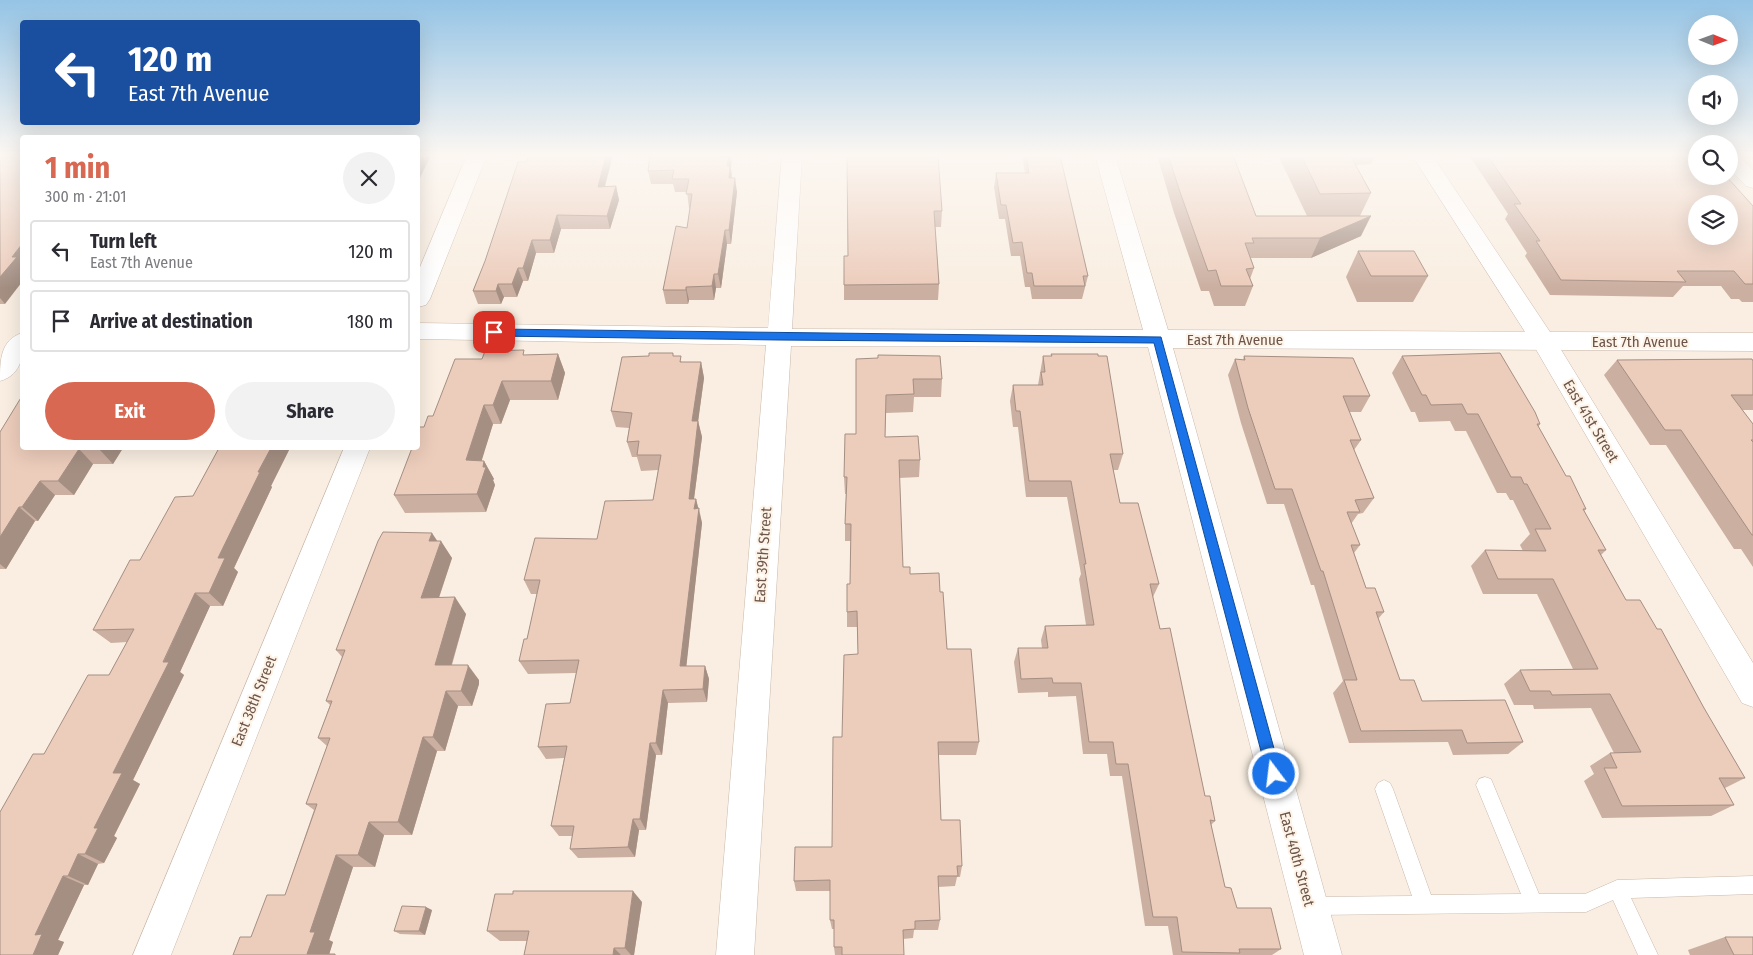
<!DOCTYPE html>
<meta charset="utf-8">
<style>
body{margin:0;font-family:"Fira Sans Condensed",sans-serif;background:#f2f2f3;color:#2b2b33;height:100vh;display:flex;flex-direction:column;font-size:19px;white-space:nowrap}
*{box-sizing:border-box;margin:0}
p{font-size:16px;color:#7c7c81}
.icon{flex:none;width:28px;height:28px;fill:none;stroke:currentColor;stroke-width:2;stroke-linecap:round;stroke-linejoin:round}
.map{position:relative;flex:1;overflow:hidden}
.details{position:absolute;left:20px;top:135px;width:400px;height:315px;display:flex;flex-direction:column;background:#fff;border-radius:5px;box-shadow:0 5px 20px #0002}
.details>*{flex:none}
.banner{position:absolute;left:20px;top:20px;width:400px;height:105px;border-radius:5px;box-shadow:0 5px 20px #0002;background:#1a4fa0;color:#fff;overflow:hidden}
.needle{width:32px;rotate:91deg}
.fabs{position:absolute;left:1688px;top:15px;display:grid;gap:10px}
.fabs a{display:grid;place-items:center;width:50px;height:50px;border-radius:50%;background:#fff;box-shadow:0 5px 20px #0002;font-size:25px}
.pin{position:absolute;display:grid;place-items:center;width:42px;height:42px;color:#fff;margin:-21px;border-radius:10px;box-shadow:0 2px 8px #0006}
.me{position:absolute;width:55px;margin:-28px;rotate:345deg;stroke-linejoin:round;filter:drop-shadow(0 0 4px #0008)}
.turn{display:flex;align-items:center;gap:18px;height:105px;padding:0 25px;font-size:22px}
.turn .icon{width:65px;height:65px;stroke-width:2.5}
.turn b{display:block;font-size:35px;line-height:42px}
.round{display:grid;place-items:center;flex:none;width:52px;height:52px;border-radius:26px;background:#f2f2f3}
.headline{display:flex;align-items:center;justify-content:space-between;height:85px;padding:0 25px}
h1{font-size:30px;font-weight:700;line-height:38px;color:#d86851}
.action{display:flex;gap:10px;margin-top:auto;padding:10px 25px}
.action a{flex:1;height:58px;border-radius:30px;background:#d86851;color:#fff;font-size:20px;font-weight:700;line-height:58px;text-align:center}
.action a+a{background:#f2f2f3;color:#2b2b33}
ul{padding:0;list-style:none}
li{display:flex;align-items:center;gap:15px;height:62px;margin:0 10px 8px;padding:0 15px;border:2px solid #e1e1e2;border-radius:5px}
li div{flex:1}
li b{display:block;font-size:19px}
li em{font-style:normal}
.map>svg:first-child{display:block}
.lines{fill:none;stroke-linecap:round;stroke-linejoin:round}
.service-casing{stroke:#cab8ac;stroke-width:1}
.minor-casing{stroke:#cab8ac;stroke-width:1}
.tertiary-casing{stroke:#cab8ac;stroke-width:1}
.service{fill:#fff;fill-rule:evenodd}
.minor{fill:#fff;fill-rule:evenodd}
.tertiary{fill:#fff;fill-rule:evenodd}
.wall{fill:#cbafa1}
.shaded-wall{fill:#a58f83}
.building{fill:#ecccbb;stroke:#a58f83;fill-rule:evenodd}
.route{fill:#1a73e8;stroke:#114b97}
.labels{text-anchor:middle;stroke-width:4;stroke-linejoin:round;paint-order:stroke}
.street-label{font-size:15px;fill:#6d554b;stroke:#fdf3e6}
</style>
<div class="map">
<svg width="1753" height="955" viewBox="0 0 1753 955">
<rect width="100%" height="100%" fill="#f9eee1"/>
<g class="lines">
<!-- service casing -->
<g class="service-casing">
<path id="service" d="M1485 777 1491 779 1539 894H1585L1617 880 1753 876V894L1631 898 1658 955H1638L1613 900 1586 912 1311 915 1304 913 1302 906 1304 899 1311 897 1412 896 1375 789 1378 783 1384 780 1390 783 1393 789 1431 895 1521 894 1476 785 1479 779Z"/>
</g>
<!-- minor casing -->
<g class="minor-casing">
<g id="minor">
<path d="M467 155H487L430 299 426 305 418 307V272Z"/>
<path d="M782 155H802L792 329 1143 330 1095 155H1115L1168 330 1753 333V351L1173 348 1342 955H1304L1148 347 791 346 754 955H716L766 345 418 339V323L768 328Z"/>
<path d="M1729 155H1738L1753 170V188L1746 186 1729 169Z"/>
<path d="M22 333C25 353 22 375 0 381 0 361 0 340 22 333Z"/>
<path d="M344 448H370L171 955H133Z"/>
</g>
</g>
<!-- tertiary casing -->
<g class="tertiary-casing">
<path id="tertiary" d="M1412 155H1432L1552 335 1753 663V707L1742 703 1534 346Z"/>
</g>
<!-- service -->
<use href="#service" class="service"/>
<!-- minor -->
<use href="#minor" class="minor"/>
<!-- tertiary -->
<use href="#tertiary" class="tertiary"/>
</g>
<!-- wall -->
<g class="wall">
<path d="M0 155 5 304H0Z"/>
<path d="M529 155H613L605 187 616 186 619 200 610 229H561L554 253H536L528 281H523L517 297H504L501 304H478L473 291Z"/>
<path d="M847 155 942 211 941 227H935L939 284 938 300H844V285L848 256Z"/>
<path d="M1022 155H1060L1088 276 1082 299H1032L1030 287H1025L1020 256H1011L1005 219H999L994 187 996 173H1025Z"/>
<path d="M1157 155H1233L1256 216H1307L1278 155H1376L1371 164 1356 165 1371 193 1360 216 1361 236 1311 258H1251L1254 268 1250 279 1253 286 1245 306H1214L1209 291H1201L1174 213Z"/>
<path d="M1469 155H1696L1753 206V302H1742L1739 299H1731L1721 286H1683L1673 297 1550 295 1525 256 1527 253 1505 219 1508 214Z"/>
<path d="M731 168 732 178 737 192 731 244H727L721 288H716L714 300H689L688 304H666L663 290 687 228 690 208H689L687 192H675L673 184H651L648 171Z"/>
<path d="M1358 251 1428 276 1413 302H1357L1346 277Z"/>
<path d="M558 354 565 373 558 400H510L501 424H493L481 461H484L494 479 493 480 495 485 486 512 405 513 394 495 424 427 482 359 526 355Z"/>
<path d="M1051 354 1123 454 1118 470H1113L1120 503 1159 584 1153 597 1160 629 1205 796 1215 821 1211 825 1225 887 1237 908 1281 949 1272 955H1173L1168 926H1145L1122 776H1110L1107 754H1083L1076 696 1048 697V692L1018 693 1014 662 1018 648H1042L1041 640 1045 626 1086 625 1079 579 1081 574 1067 497H1026L1018 427H1013L1010 401 1013 385H1038L1043 356H1051Z"/>
<path d="M674 356 682 362H701L704 378 698 421 702 437 694 499H696L698 508H699L702 523 686 666H705L709 679 707 702 668 703 662 755H656L646 830H639L635 857 578 858 570 849 572 836H559L551 826 564 758 546 759 538 747 570 703 576 673 528 674 519 661 527 639 537 594H531L524 580 597 539 653 500 658 470 641 471 637 457H632L627 442 629 428 616 427 611 411Z"/>
<path d="M1244 356 1370 396 1361 412H1349L1361 440 1354 450 1374 498 1363 513 1358 514 1351 524 1360 545 1354 553 1366 588 1384 612 1378 619 1400 680 1422 701 1523 742 1508 754 1453 755 1448 742 1349 743 1333 693 1343 681 1314 585H1311L1284 504H1267L1241 423 1228 375 1235 359 1243 360Z"/>
<path d="M1402 356 1540 424 1538 427 1566 476 1586 509 1584 511 1606 550 1601 555 1626 600 1657 629 1745 778 1725 788 1734 805 1711 816 1602 818 1584 781 1594 774 1590 766 1610 753H1614L1591 708 1534 709 1533 705H1514L1504 684 1520 670 1573 669 1537 594H1483L1471 566 1485 550 1523 551 1520 545 1530 534 1513 500H1510L1506 493H1497L1466 431H1455L1450 421 1419 422 1415 412H1411L1392 373Z"/>
<path d="M878 358 942 379 941 397H914L913 412 886 413 885 437 920 460 919 477 899 478 903 567 910 574 940 592 947 649 979 742 976 755H938L941 820 962 866 960 877H957L955 886 938 887 940 920 938 930H914L913 938 903 939 904 955H835L834 947V929H832L830 920V891H796L794 881 832 847 842 737 858 654 857 627H847V612L850 584 851 541H845V524L846 494H845L844 477Z"/>
<path d="M1617 360 1753 361V410H1742L1753 424V567L1741 549H1734L1666 445H1650L1604 375Z"/>
<path d="M0 432 22 448H123L113 464H93L74 495H55L38 521H35L6 569H0Z"/>
<path d="M219 448H290L271 486 272 487 234 568 238 572 223 606H210L180 672 184 675 133 780 140 784 114 836 117 838 104 863 98 864 88 885H84L58 940 64 942 58 955H0L44 754 109 675 127 642 111 643 93 630 140 560 193 496Z"/>
<path d="M437 541 452 558 439 598 466 614 452 665 479 680V684L472 706H458L445 751H437L412 835H384L375 867H353L329 940 333 942 329 954 337 955H233L251 937 285 895 314 810 306 804 327 746 318 738 330 705 326 701 342 657 336 650Z"/>
<path d="M642 902 634 955H524L527 941H500L487 931Z"/>
<path d="M432 910 425 935 400 934 394 931Z"/>
<path d="M1725 937 1753 955H1690L1688 950Z"/>
</g>
<!-- shaded-wall -->
<g class="shaded-wall">
<path d="M418 155H431L418 182Z"/>
<path d="M606 155H613L601 200 598 187Z"/>
<path d="M729 155H732L731 168 732 180 731 192 727 166Z"/>
<path d="M735 178 737 192 731 244 729 230Z"/>
<path d="M616 186 619 200 610 229 607 216Z"/>
<path d="M557 215 561 229 554 253 550 240Z"/>
<path d="M1371 216 1361 236 1311 258 1320 238Z"/>
<path d="M725 230 727 244 721 288 718 274Z"/>
<path d="M532 240 536 253 528 281 523 268Z"/>
<path d="M22 244V282L5 304 0 298V277L12 257Z"/>
<path d="M518 268 523 281 517 297 512 284Z"/>
<path d="M714 274 716 288 714 300 712 286Z"/>
<path d="M498 284 504 297 501 304 496 291Z"/>
<path d="M686 287 689 300 688 304 686 290Z"/>
<path d="M558 354 565 373 558 400 551 381Z"/>
<path d="M701 362 704 378 696 437 692 421Z"/>
<path d="M502 381 510 400 501 424 493 405Z"/>
<path d="M484 405 493 424 476 479 466 460Z"/>
<path d="M698 421 702 437 692 514 689 499Z"/>
<path d="M100 448H123L113 464 99 449Z"/>
<path d="M271 448H290L271 486 272 487 234 568 238 572 223 606 209 593 218 558 258 472Z"/>
<path d="M79 449 93 464 74 495 58 481Z"/>
<path d="M484 461 494 479 493 480 495 485 486 512 477 494Z"/>
<path d="M40 481 55 495 38 521 22 507Z"/>
<path d="M696 499 702 523 685 679 680 666 694 509Z"/>
<path d="M19 507 35 521 6 569 0 564V537Z"/>
<path d="M432 533 440 545 441 541 452 558 433 615 421 598 429 541Z"/>
<path d="M195 593 210 606 180 672 184 675 133 780 140 784 114 836 117 838 104 863 85 854 113 773Z"/>
<path d="M455 597 466 614 447 680 435 665Z"/>
<path d="M468 665 479 680V684L472 706 461 691Z"/>
<path d="M705 666 709 679 707 702 703 689Z"/>
<path d="M663 690 668 703 662 755 656 743Z"/>
<path d="M446 691 458 706 445 751 433 737Z"/>
<path d="M423 737 437 751 412 835 398 822Z"/>
<path d="M650 743 656 755 646 830 640 819Z"/>
<path d="M633 819 639 830 635 857 628 847Z"/>
<path d="M369 822 384 835 375 867 358 855Z"/>
<path d="M78 854 98 864 88 885 68 876Z"/>
<path d="M336 855 353 867 329 940 333 942 329 955 307 954 310 932Z"/>
<path d="M63 876 84 885 58 940 64 942 58 955H33L35 935Z"/>
<path d="M633 891 642 902 634 955H631L625 948Z"/>
<path d="M426 907 432 910 425 935 419 931Z"/>
<path d="M614 948 621 955H613Z"/>
</g>
<!-- building -->
<g class="building">
<path d="M0 155H22V244L12 257H17L0 277Z"/>
<path d="M529 155H606L598 187 616 186 607 216 557 215 550 240H532L523 268H518L512 284H498L496 291H473L485 261 518 162H526Z"/>
<path d="M650 155H729L727 166H730L729 178H735L729 230H725L718 274H714L712 286 686 287V290H663L676 226 687 228 692 194H686L689 179H672L674 170 648 171Z"/>
<path d="M847 155H938L942 211H934L939 284 844 285V256H848Z"/>
<path d="M1026 155H1060L1088 276H1083L1085 286H1034L1032 273H1027L1022 242 1013 243 1006 205H1001L996 173H1029Z"/>
<path d="M1168 155H1233L1256 216H1371L1320 238H1252L1254 243H1245L1254 268 1246 269 1253 286H1221L1216 270 1208 271 1180 192Z"/>
<path d="M1301 155H1350L1371 193 1320 194Z"/>
<path d="M1487 155H1696V176H1726L1753 206V284H1745L1734 271H1677L1686 282 1561 280 1536 241H1540L1514 204H1521ZM1696 204H1729V236H1696Z"/>
<path d="M1358 251H1414L1428 276H1371Z"/>
<path d="M524 350 523 355 558 354 551 381H502L493 405H484L466 460 484 461 483 467H486L477 494 394 495 412 448H418V432L419 427H424L428 416H433L455 359H482L485 351Z"/>
<path d="M649 353H673V356H681L680 362H701L692 421H698L689 499H696L694 509 699 508 680 666H705L703 689 663 690 656 743H650L640 819H633L628 847 570 849 574 826H551L567 746 538 747 546 704 570 703 579 660 519 661 524 639H527L540 580H524L535 538 597 539 605 501 653 500 661 455H637L639 441 627 442 632 413 611 411 622 357 649 356Z"/>
<path d="M1500 353 1535 412 1540 424H1537L1566 476H1570L1586 509H1583L1606 550H1598L1626 600H1640L1657 629H1661L1704 708 1745 778H1719L1734 805 1622 806 1604 768H1617L1610 753 1641 752 1610 694 1552 695 1550 691H1530L1520 670 1598 669 1553 579H1498L1485 550 1546 551 1535 529H1551L1527 484H1524L1521 477H1511L1478 414H1467L1462 404 1431 405 1426 395H1422L1402 356Z"/>
<path d="M1051 354H1098V356H1107L1123 454H1110L1120 503H1138L1159 584H1150L1160 629 1170 628 1201 777 1205 796H1210L1215 821 1210 820 1225 887 1231 888 1237 908H1271L1281 949H1239L1240 953 1182 952 1177 917H1153L1128 764H1116L1113 742H1089L1081 683H1053L1052 678 1021 679 1018 648H1048L1045 626 1094 625 1084 564H1086L1071 481H1029L1020 411H1016L1013 385H1043L1041 372H1045L1043 356H1052Z"/>
<path d="M878 355 940 356 942 379H913L914 394 886 395 885 437 918 436 920 460H899L903 567H910V574L939 573 940 592H943L947 649H971L979 742H938L941 820H960L962 866H957L958 876H938L940 920 915 921V929L903 930 904 955H842V947H834V920H830V880L794 881 795 847H832L833 737H842L844 655 858 654 857 611 847 612V584H850L851 524H845L847 477H844L845 434H856V359L878 358Z"/>
<path d="M1244 356 1353 358 1370 396H1343L1361 440H1350L1374 498 1355 500 1360 512H1347L1360 545H1351L1366 588H1375L1384 612H1376L1400 680H1414L1422 701 1505 700 1523 742 1467 743 1462 730 1361 731 1344 680H1357L1323 571H1321L1292 489H1275L1248 408 1235 359 1245 360Z"/>
<path d="M1752 359 1753 361V395H1731L1753 424V440H1751L1753 442V535H1752L1681 430H1665L1617 360Z"/>
<path d="M22 396V448H100L99 449H79L58 481H40L22 507H19L0 537V432Z"/>
<path d="M219 448H271L258 472H260L218 558H225L209 593H195L163 662H169L113 773H122L94 828H98L85 854H78L68 876H63L35 935 42 934 33 955H0V812L33 754H44L88 675H109L134 629 93 630 130 560H140L175 497 193 496Z"/>
<path d="M383 532 432 533 429 541H441L421 598 455 597 435 665H468V668L461 691H446L433 737H423L398 822H369L358 855H336L310 932H315L307 954H335V955H233L240 937H251L267 895H285L317 804H306L330 738H318L332 701H326L345 650H336L378 541Z"/>
<path d="M513 891H633L625 948H614L613 955H524L529 931H487L495 894H513Z"/>
<path d="M402 906 426 907 419 931H394Z"/>
<path d="M1725 937H1753V955H1734Z"/>
</g>
<!-- sky -->
<linearGradient id="sky" x2="0" y2="1"><stop stop-color="#95c4e5"/><stop offset="0.54" stop-color="#fcf7f2"/><stop offset="1" stop-color="#fcf7f2" stop-opacity="0"/></linearGradient>
<rect width="1753" height="288" fill="url(#sky)"/>
<!-- route -->
<path class="route" d="M494 329 1161 337 1281 774 1279 779 1274 781 1269 779 1267 774 1154 343 779 340 494 336 489 332Z"/>
<g class="labels">
<!-- street labels -->
<g class="street-label">
<text x="1235" y="345">East 7th Avenue</text>
<text x="1640" y="347">East 7th Avenue</text>
<text transform="translate(1591 421) rotate(59)" y="5">East 41st Street</text>
<text transform="translate(763 555) rotate(-86)" y="5">East 39th Street</text>
<text transform="translate(254 701) rotate(-68)" y="5">East 38th Street</text>
<text transform="translate(1297 859) rotate(75)" y="5">East 40th Street</text>
</g>
</g>
</svg>
<div class="fabs">
<a><svg class="needle" viewBox="-14 -14 28 28"><path d="M0-13l5 13h-10z" fill="#e53935"/><path d="M0 13l5-13h-10z" fill="#7c7c81"/></svg></a>
<a><svg class="icon" aria-label="sound" viewBox="0 0 24 24"><path d="M4 9h4l5-4v14l-5-4H4zM17 9q2 3 0 6"/></svg></a>
<a><svg class="icon" aria-label="search" viewBox="0 0 24 24"><circle cx="10" cy="10" r="6"/><path d="M15 15l6 6"/></svg></a>
<a><svg class="icon" aria-label="layers" viewBox="0 0 24 24"><path d="M12 4l9 5-9 5-9-5zM3 14l9 5 9-5"/></svg></a>
</div>
<div class="pin" style="left:494px;top:332px;background:#d93025"><svg class="icon" aria-label="arrive" viewBox="0 0 24 24"><path d="M6 21V4h12l-3 4 3 4H6"/></svg></div>
<svg class="me" style="left:1274px;top:774px" viewBox="-20 -20 40 40"><circle r="17" fill="#1a73e8" stroke="#fff" stroke-width="3"/><path d="M0-11L8 9 0 5-8 9z" fill="#fff"/></svg>
<div class="banner">
<div class="turn"><svg class="icon" aria-label="left" viewBox="0 0 24 24"><path d="M17 20v-9H6M10 6l-5 5 5 5"/></svg><div><b>120 m</b>East 7th Avenue</div></div>
</div>
<section class="details">
<div class="headline"><div><h1>1 min</h1><p>300 m · 21:01</p></div><a class="round"><svg class="icon" aria-label="close" viewBox="0 0 24 24"><path d="M6 6l12 12M18 6L6 18"/></svg></a></div>
<ul>
<li><svg class="icon" aria-label="left" viewBox="0 0 24 24"><path d="M17 20v-9H6M10 6l-5 5 5 5"/></svg><div><b>Turn left</b><p>East 7th Avenue</p></div><em>120 m</em></li>
<li><svg class="icon" aria-label="arrive" viewBox="0 0 24 24"><path d="M6 21V4h12l-3 4 3 4H6"/></svg><div><b>Arrive at destination</b></div><em>180 m</em></li>
</ul>
<div class="action"><a>Exit</a><a>Share</a></div>
</section>
</div>
